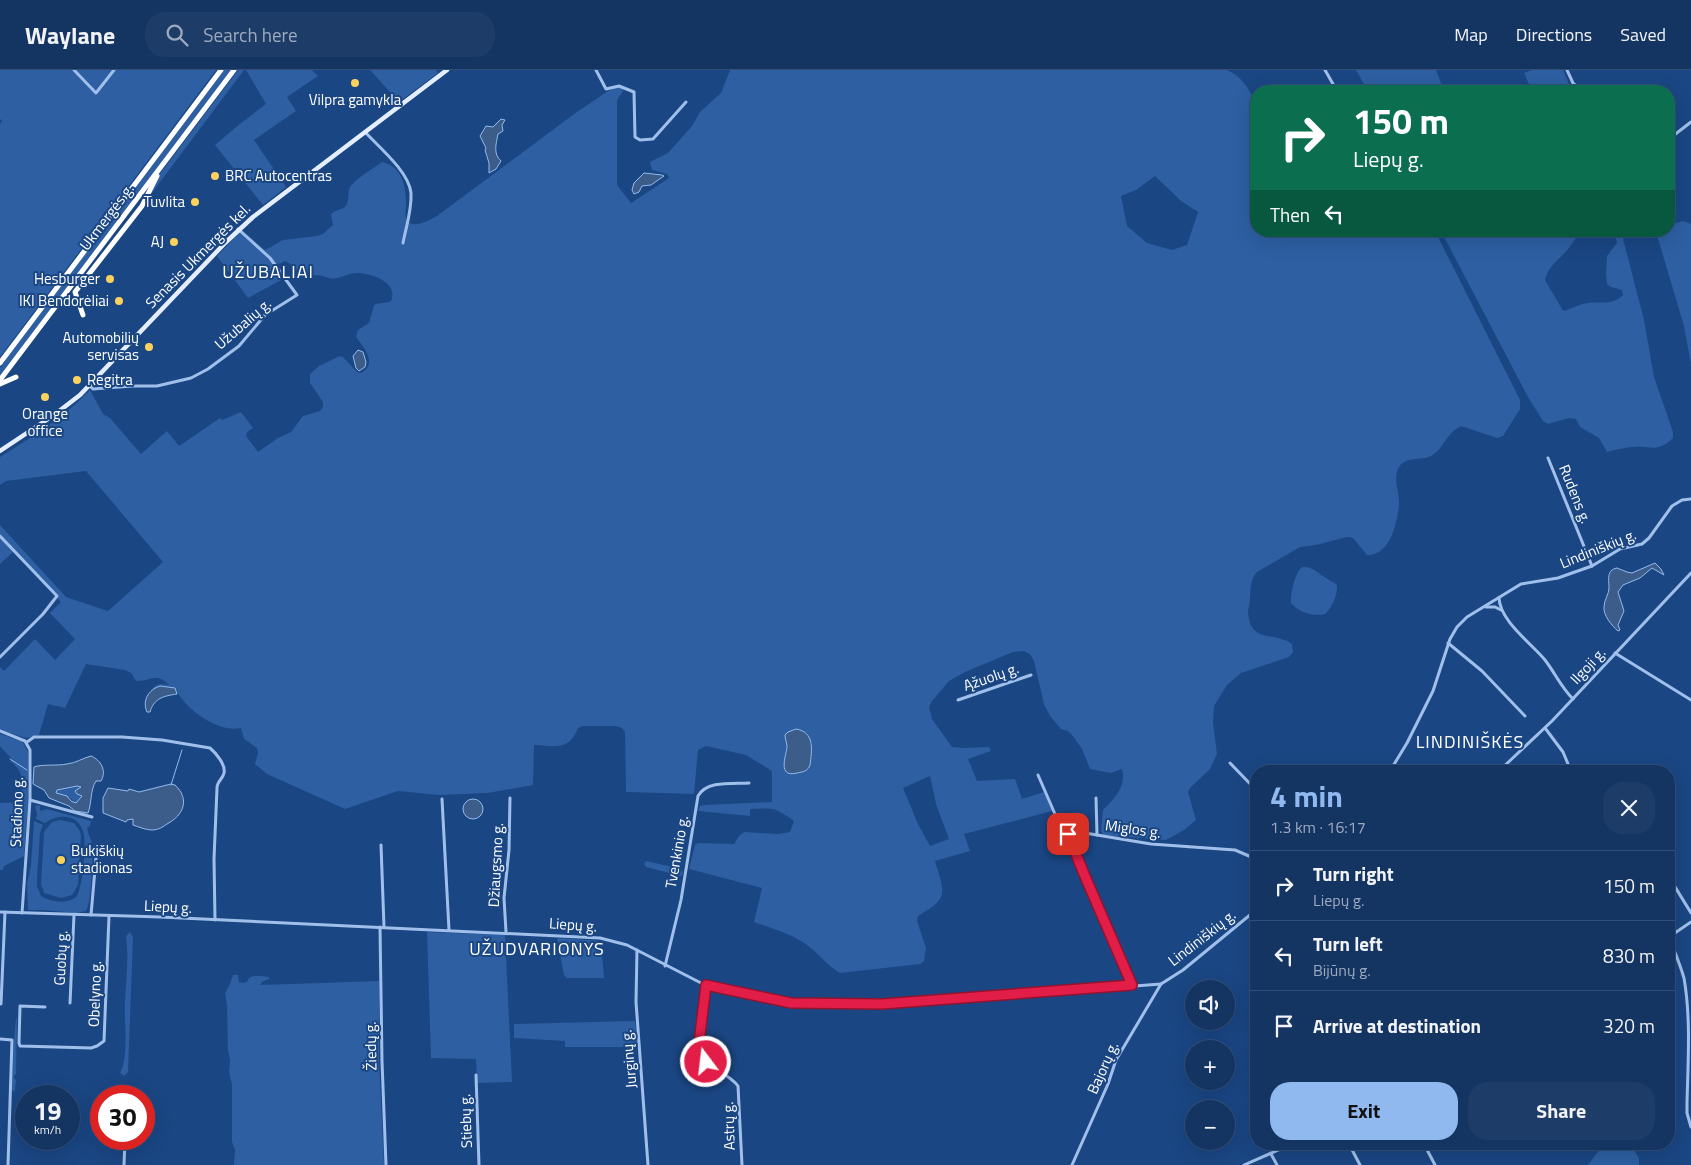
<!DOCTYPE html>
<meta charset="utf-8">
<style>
body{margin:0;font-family:"Titillium Web",sans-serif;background:#1d3c68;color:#f1f3f6;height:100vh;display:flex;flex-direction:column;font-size:19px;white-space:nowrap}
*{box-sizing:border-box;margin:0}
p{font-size:16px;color:#9daabe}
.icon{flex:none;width:28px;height:28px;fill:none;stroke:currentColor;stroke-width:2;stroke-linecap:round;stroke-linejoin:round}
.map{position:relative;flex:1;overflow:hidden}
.side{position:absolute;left:1250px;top:695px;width:425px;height:385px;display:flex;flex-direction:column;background:#143462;border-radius:20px;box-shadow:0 5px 20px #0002,0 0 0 1px #334f77}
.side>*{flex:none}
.top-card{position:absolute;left:1250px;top:15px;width:425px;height:152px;border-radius:20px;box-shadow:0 5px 20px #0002,0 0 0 1px #334f77;background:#0b6e4f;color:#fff;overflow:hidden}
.controls{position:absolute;left:1185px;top:910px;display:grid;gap:10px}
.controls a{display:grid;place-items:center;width:50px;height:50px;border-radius:50%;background:#143462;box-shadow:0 5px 20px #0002,0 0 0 1px #334f77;font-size:25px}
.speed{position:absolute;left:15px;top:1015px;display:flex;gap:10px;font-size:25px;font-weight:700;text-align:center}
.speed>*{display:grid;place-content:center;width:65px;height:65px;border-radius:50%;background:#143462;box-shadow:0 5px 20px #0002,0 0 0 1px #334f77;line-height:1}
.speed small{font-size:12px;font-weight:400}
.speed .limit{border:8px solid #d22;background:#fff;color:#111}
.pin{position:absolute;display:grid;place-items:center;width:42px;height:42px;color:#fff;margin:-21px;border-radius:10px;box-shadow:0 2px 8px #0006}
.me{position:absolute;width:55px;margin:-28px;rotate:345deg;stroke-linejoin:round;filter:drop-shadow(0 0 4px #0008)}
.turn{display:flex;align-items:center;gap:18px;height:105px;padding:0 20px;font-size:22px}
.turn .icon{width:65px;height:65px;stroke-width:2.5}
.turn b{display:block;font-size:35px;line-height:42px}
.then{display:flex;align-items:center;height:48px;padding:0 20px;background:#0003;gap:10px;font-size:19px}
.round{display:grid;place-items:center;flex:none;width:52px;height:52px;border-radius:20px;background:#1d3c68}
.headline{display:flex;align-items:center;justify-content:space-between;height:85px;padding:0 20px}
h1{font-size:30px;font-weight:700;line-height:38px;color:#90b9f0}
.cta{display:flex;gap:10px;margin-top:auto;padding:10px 20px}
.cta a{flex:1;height:58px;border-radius:20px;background:#90b9f0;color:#111;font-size:20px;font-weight:700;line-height:58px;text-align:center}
.cta a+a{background:#1d3c68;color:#f1f3f6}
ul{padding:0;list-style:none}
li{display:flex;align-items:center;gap:15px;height:70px;padding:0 20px;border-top:1px solid #334f77}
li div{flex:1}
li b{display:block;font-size:19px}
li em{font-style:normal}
header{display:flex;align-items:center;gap:30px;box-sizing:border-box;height:70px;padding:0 25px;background:#143462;border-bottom:1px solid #334f77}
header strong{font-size:24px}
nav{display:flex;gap:28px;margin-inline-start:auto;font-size:18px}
.search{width:350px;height:45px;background:#1d3c68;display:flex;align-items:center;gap:12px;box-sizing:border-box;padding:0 18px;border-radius:20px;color:#9daabe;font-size:19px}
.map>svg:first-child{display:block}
.green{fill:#2d5fa2;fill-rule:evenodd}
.water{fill:#3c5d8a;stroke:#93bbed;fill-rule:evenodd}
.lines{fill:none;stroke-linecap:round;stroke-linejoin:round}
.stream{stroke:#93bbed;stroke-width:1}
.minor{stroke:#a0c0eb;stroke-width:3}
.major{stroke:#e4eeff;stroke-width:4.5}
.highway{stroke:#fff;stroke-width:5}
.route-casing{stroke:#92132f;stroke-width:12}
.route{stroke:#e11d48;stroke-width:9}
.poi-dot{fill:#fdd25c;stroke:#1a4683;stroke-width:2}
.labels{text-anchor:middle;stroke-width:4;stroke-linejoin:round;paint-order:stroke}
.poi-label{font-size:15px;fill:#fff;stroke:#1a4683;text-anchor:end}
.street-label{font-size:15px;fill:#fff;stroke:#1a4683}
.quarter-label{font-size:18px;letter-spacing:1px;fill:#fff;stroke:#1a4683}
</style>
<header>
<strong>Waylane</strong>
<div class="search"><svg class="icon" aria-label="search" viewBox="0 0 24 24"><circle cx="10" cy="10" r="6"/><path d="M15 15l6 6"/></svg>Search here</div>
<nav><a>Map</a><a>Directions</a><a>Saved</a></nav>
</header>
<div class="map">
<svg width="1691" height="1095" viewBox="0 0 1691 1095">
<rect width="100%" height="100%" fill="#1a4683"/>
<!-- green -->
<g class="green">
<path d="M0 0H216L0 287V54L2 51 0 49Z"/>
<path d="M224 0H231L0 306V298L19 271Z"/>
<path d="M238 0H244L151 124 155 112 159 105Z"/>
<path d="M246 0H312L318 6 287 27 296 41 254 70 286 117 263 135 215 75 236 57 266 34Z"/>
<path d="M370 0H436L438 3 399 32Z"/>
<path d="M730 0H1227C1240 5 1248 17 1254 30L1256 28V161H1435L1520 330V339L1503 366 1497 368 1461 356C1446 363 1444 379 1431 386 1421 391 1406 386 1399 397 1392 409 1400 422 1399 435 1397 453 1390 486 1367 485L1353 468 1347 467 1316 475 1300 477 1257 502C1250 510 1251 518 1250 528 1250 533 1248 538 1248 543 1251 574 1273 561 1292 574L1293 582 1289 587 1241 603 1227 615 1214 636 1213 653 1217 684 1210 699 1190 718 1188 722 1196 750 1184 760 1166 770 1103 765 1101 760 1103 740C1114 729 1127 716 1122 699L1111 703 1090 699 1082 679 1072 665 1068 661 1061 659 1050 646 1044 634 1034 591 1030 584 1024 581 1013 582 965 602 949 611 932 631 929 637 932 649 952 677 964 678 989 677 991 681 968 689 977 711 1015 709 1022 729 1044 722 1052 741 964 764 970 781 935 791C945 824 949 828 918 846L917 851 926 878 924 891 920 894 840 903C826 895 817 881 804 873 789 863 770 858 754 852L762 818 689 799 695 775 698 773 734 774 739 766 744 762 778 764 790 762 794 751C775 737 773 738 750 739V746L698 741 700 736 705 735 772 732V701L746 685 706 676 698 680 694 724 626 722 625 662 622 658 615 656H583L578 658C569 681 555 676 534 675L533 715 488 723 439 725 398 721 345 739 267 704 255 694 258 683 257 678 244 669 241 658C217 663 185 639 175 618L160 616 151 620C156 613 162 614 169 615 155 601 152 612 136 611L131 603 125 600 86 594 65 638 48 634 39 665 26 668 0 660V597L4 601 35 569 55 590 75 569 50 543 61 532 13 482 0 494V455L66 527 108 541 163 492 86 401 6 411 0 415V387C32 367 64 348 90 320L103 344 110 348 141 384 167 361 179 376 220 348 222 350 241 342 253 358 247 362 246 366 258 382 278 368 291 362 303 346 320 341 323 337V332L310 313V304L319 296 340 286 343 287 357 302 361 303C378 293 364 278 356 267L358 260 369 253 374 235C380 232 385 234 391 231 399 212 371 203 356 203 349 203 344 207 337 208 329 210 322 204 315 205 310 205 312 207 307 206 300 204 293 194 285 191L274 196 283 209 248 228 217 186 242 160 265 180 283 170 317 166 323 164 333 155 331 144C335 140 340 140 345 137 350 132 347 123 350 117 355 109 374 98 382 92 401 96 406 115 406 132 406 136 405 144 406 148 411 161 430 150 437 146L574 44 608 21 618 17 622 18 623 21 617 30V115L631 133 669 108 667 104 652 100 650 92 668 83 692 56 700 42 721 23ZM1155 106 1181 131 1198 142 1187 175 1172 180 1147 173 1127 156 1121 126 1136 120ZM812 672 810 695 785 685 787 673ZM930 706 936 734 949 769 930 776 918 754 903 718Z"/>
<path d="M1356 0H1436L1444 21H1368Z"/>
<path d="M1532 0H1563L1572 21H1532L1524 3Z"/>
<path d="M1683 151 1691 154V294L1684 256 1656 162 1669 161V155Z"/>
<path d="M1441 161H1580C1576 167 1573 173 1569 178 1560 189 1548 196 1545 210L1562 239 1564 241C1572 238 1580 234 1588 233 1601 231 1612 236 1623 225L1622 220 1611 217 1607 214 1606 205 1607 186 1617 173 1614 161H1621L1644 250 1654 307 1673 362V368C1655 385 1651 374 1631 377 1623 378 1615 380 1607 382L1599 368 1580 357 1576 349 1569 348 1548 354 1543 351 1528 327Z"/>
<path d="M1302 497C1312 496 1318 503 1326 508 1330 511 1333 511 1337 515 1338 524 1332 538 1325 544 1314 547 1298 542 1291 533 1290 525 1295 502 1302 497Z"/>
<path d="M0 664 22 671 28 682V736L24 786 4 796 3 800H0V733L21 732C21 713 27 704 10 691L12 690 11 688 0 676Z"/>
<path d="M77 716 81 717 79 720 80 724 82 726 76 733 70 728 56 723 57 720Z"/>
<path d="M37 735 40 736V741L47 739 91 751 90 756 87 758C88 764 91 769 92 774 93 786 92 832 86 841L76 843 43 840H28L27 814 31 795 34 751 43 755 40 763 37 809V816L41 826C51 832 68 835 77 826 83 815 87 772 83 761 77 743 57 744 45 753L36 749 37 744 35 736Z"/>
<path d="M60 750 74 753 80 761 81 766 78 815 72 825 61 828 44 823 41 814 44 762 52 752Z"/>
<path d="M646 791 681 799 683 803 681 806 646 797 644 794Z"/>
<path d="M130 862 133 867 128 1002 124 1006 120 1003C129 988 124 950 125 931 126 909 129 887 126 866Z"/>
<path d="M427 862 505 865 512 1012 477 1013 476 989 431 988Z"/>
<path d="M557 868 601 871 604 908H567L564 905Z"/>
<path d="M233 905H238L239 912 242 913 247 912C249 903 262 906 269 907V909L262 912 260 915 379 911V990L384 1095H234L235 1080 232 1072V1014L229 1003 230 990 228 980 227 935 225 923 230 914Z"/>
<path d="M16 948 17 949 16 1004 14 1006V1008L16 1010 15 1020 14 1022 12 1020 13 982Z"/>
<path d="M635 951 638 977H565V971L514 968V954Z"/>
<path d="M1604 1074H1630L1639 1088V1095H1588Z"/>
</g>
<!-- water -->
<g class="water">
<path d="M501 49 505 50 502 55 503 61 498 64C496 74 493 84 501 91L496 99 489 103V93L485 80 486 78 480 66 486 56 493 57Z"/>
<path d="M644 103 662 105 664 106 651 115 642 116 639 122 634 124 632 120 634 113Z"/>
<path d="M358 280 363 282 366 292 365 297 359 301 356 298 353 286Z"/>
<path d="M1655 493 1661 499 1664 505 1652 498 1640 508 1623 515 1618 522 1624 541 1618 555 1620 560 1618 561C1612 556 1603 545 1604 537 1604 530 1609 524 1609 518 1609 510 1606 500 1617 498L1627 502 1632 503Z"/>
<path d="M160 616 175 618 177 624C164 626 154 628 150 642H147C142 631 148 620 160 616Z"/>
<path d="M796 659C815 662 812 680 810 695 808 701 803 702 797 703 777 708 786 686 787 677 787 673 785 669 785 665L788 662Z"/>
<path d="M91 686C101 690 107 701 101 711H96C90 720 92 733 88 743L75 741 69 736 49 728 44 720 33 714 34 697C42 694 58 696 67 694 76 693 83 688 91 686ZM77 716 81 717 75 721 77 724 82 726 76 733 71 731 67 726 56 723 57 720Z"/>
<path d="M171 714 175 715C190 729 184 745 167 754 163 757 158 760 152 760 146 760 139 757 133 755V749L127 750 126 752 103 743V728L108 718 128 721 129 719 139 722Z"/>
<circle cx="473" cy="739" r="10"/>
</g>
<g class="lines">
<!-- stream -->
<g class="stream">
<path d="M10 689 27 700"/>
<path d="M171 715 182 680"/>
</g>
<!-- minor -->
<g class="minor">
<path d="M74 0 96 23 114 0"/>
<path d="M596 0 606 19 619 16 634 22 635 67 640 70 653 69 686 32"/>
<path d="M1325 0 1337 21"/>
<path d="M1567 0 1573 13 1581 21"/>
<path d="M1559 21 1575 15"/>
<path d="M365 62C379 77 409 102 411 123 412 140 406 157 403 173"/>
<path d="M1669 69 1691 52"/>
<path d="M90 316 93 319 132 316H157L191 308 208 299 239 276 265 245 297 225 270 188 238 159"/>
<path d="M1548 388 1592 496"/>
<path d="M0 466 57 526 43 544 0 587"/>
<path d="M1499 528C1500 551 1531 573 1545 590 1555 603 1561 617 1573 629"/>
<path d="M1486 537H1495L1501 540"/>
<path d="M1448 573 1482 601 1525 646"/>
<path d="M1615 583 1691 630"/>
<path d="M958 630 1031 605"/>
<path d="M1545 658 1563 682 1571 701"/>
<path d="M0 661 25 671 30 680V730L22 843"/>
<path d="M27 672 34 667H122L162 670 210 678C216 683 226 695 224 703 223 709 217 711 217 718L214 789 215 850"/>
<path d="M1230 693 1256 720"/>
<path d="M1390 701 1407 673 1433 621 1450 569 1457 557 1467 547 1521 514 1558 508 1572 503 1592 496 1620 479 1642 474 1649 468 1672 436 1682 430 1691 429"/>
<path d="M1499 701 1552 651 1691 503"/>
<path d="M1038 705 1058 751 1067 760 1151 774 1235 780 1256 789"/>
<path d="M1096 728 1097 765"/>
<path d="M442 729 449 860"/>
<path d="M30 730 92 747"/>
<path d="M1067 760 1084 805 1132 915"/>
<path d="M381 775 384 857"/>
<path d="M1669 807 1691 843"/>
<path d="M0 842 160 847 600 868 627 875 701 913 791 933 887 935 1161 914"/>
<path d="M91 845 96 788"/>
<path d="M380 857 382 991 386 1095"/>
<path d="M506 862 504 828 509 780 510 728"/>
<path d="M1669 867C1674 880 1680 894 1684 908 1691 948 1688 992 1687 1033V1043L1691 1057"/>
<path d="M1669 867 1691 852"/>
<path d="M637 880 636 932 648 1095"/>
<path d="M665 896 681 830 698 726C707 710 733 714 749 713"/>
<path d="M706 915 701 955 699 983C706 998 728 1002 738 1016L742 1095"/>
<path d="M70 933 74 845"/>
<path d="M1 934 5 842"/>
<path d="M45 937 20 936 19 973 20 976 91 978 97 976 104 971 109 846"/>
<path d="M0 969 12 970 8 1095"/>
<path d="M476 1005 479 1095"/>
<path d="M1349 1074 1360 1095"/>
<path d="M1424 1074 1435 1095"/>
<path d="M1271 1084 1277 1095"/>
<path d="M124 1095 125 1069"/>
<path d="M1072 1095 1108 1014 1116 990 1161 914 1183 900 1256 840"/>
<path d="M1244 1095 1292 1074"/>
</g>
<!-- major -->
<path class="major" d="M0 381 54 345 80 325 225 173 253 147 447 0"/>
<!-- highway -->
<g class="highway">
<path d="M83 245 75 222 142 136 157 106"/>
<path d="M0 293 221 0"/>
<path d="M0 310 234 0"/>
<path d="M0 314 16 307"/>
</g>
</g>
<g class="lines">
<!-- route casing -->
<g class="route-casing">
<path id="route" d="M706 992 699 983V973L706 915 791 933 882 934 1132 915 1084 804 1068 764"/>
</g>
<!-- route -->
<use href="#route" class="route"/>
</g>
<!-- markers -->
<g class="poi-dot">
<circle cx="355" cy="13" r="5"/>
<circle cx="215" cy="106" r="5"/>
<circle cx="195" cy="132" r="5"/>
<circle cx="174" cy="172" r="5"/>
<circle cx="110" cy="209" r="5"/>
<circle cx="119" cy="231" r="5"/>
<circle cx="149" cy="277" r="5"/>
<circle cx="77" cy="310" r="5"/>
<circle cx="45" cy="327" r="5"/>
<circle cx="61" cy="790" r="5"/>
</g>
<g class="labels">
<!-- poi labels -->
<g class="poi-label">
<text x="355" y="35" text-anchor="middle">Vilpra gamykla</text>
<text x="225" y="111" text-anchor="start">BRC Autocentras</text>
<text x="185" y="137">Tuvlita</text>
<text x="164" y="177">AJ</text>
<text x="100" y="214">Hesburger</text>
<text x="109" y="236">IKI Bendorėliai</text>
<text x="139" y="273">Automobilių<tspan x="139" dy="17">servisas</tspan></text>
<text x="87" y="315" text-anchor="start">Regitra</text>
<text x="45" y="349" text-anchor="middle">Orange<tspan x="45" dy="17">office</tspan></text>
<text x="71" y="786" text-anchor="start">Bukiškių<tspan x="71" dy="17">stadionas</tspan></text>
</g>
<!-- street labels -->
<g class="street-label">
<text transform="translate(107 147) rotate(-53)" y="5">Ukmergės g.</text>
<text transform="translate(198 186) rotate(-45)" y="5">Senasis Ukmergės kel.</text>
<text transform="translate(243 254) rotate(-41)" y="5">Užubalių g.</text>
<text transform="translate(1575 424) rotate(68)" y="5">Rudens g.</text>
<text transform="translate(1598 479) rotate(-22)" y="5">Lindiniškių g.</text>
<text transform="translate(1588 596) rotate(-47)" y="5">Ilgoji g.</text>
<text transform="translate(991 607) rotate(-19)" y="5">Ąžuolų g.</text>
<text transform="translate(17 742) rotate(-88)" y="5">Stadiono g.</text>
<text transform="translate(1133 759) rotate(8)" y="5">Miglos g.</text>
<text transform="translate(677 782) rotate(-80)" y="5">Tvenkinio g.</text>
<text transform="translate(496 795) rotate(-87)" y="5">Džiaugsmo g.</text>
<text transform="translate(168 837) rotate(3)" y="5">Liepų g.</text>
<text transform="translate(573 855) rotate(4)" y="5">Liepų g.</text>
<text transform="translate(1202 868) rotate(-38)" y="5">Lindiniškių g.</text>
<text transform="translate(61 888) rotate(-87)" y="5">Guobų g.</text>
<text transform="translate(95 924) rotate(-88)" y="5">Obelyno g.</text>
<text transform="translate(371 976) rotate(-91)" y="5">Žiedų g.</text>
<text transform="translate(629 989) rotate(-95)" y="5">Jurginų g.</text>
<text transform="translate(1103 998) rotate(-66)" y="5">Bajorų g.</text>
<text transform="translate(466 1051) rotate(-92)" y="5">Stiebų g.</text>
<text transform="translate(729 1056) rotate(-92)" y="5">Astrų g.</text>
</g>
<!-- quarter labels -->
<g class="quarter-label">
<text x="268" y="208">UŽUBALIAI</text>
<text x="1470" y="678">LINDINIŠKĖS</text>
<text x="537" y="885">UŽUDVARIONYS</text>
</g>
</g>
</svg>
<div class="controls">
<a><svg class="icon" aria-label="sound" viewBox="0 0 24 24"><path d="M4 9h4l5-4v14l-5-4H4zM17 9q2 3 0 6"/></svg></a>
<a>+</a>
<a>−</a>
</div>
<div class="speed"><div>19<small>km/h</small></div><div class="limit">30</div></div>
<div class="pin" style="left:1068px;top:764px;background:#d93025"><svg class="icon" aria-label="arrive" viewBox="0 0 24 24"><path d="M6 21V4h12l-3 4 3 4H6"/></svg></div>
<svg class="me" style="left:706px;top:992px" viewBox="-20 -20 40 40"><circle r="17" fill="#e11d48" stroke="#fff" stroke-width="3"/><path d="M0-11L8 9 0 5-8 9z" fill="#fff"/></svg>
<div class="top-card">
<div class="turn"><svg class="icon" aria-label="right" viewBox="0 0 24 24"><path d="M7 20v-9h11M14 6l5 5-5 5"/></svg><div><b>150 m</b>Liepų g.</div></div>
<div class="then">Then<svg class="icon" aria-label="left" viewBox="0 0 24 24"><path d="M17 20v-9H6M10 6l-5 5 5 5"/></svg></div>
</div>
<section class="side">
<div class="headline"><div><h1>4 min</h1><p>1.3 km · 16:17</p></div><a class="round"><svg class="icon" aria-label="close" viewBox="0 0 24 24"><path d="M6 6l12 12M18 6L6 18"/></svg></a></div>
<ul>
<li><svg class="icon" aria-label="right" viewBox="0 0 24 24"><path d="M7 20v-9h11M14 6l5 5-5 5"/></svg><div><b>Turn right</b><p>Liepų g.</p></div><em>150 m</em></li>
<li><svg class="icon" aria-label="left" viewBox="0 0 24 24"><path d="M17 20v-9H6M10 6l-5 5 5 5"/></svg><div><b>Turn left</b><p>Bijūnų g.</p></div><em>830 m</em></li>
<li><svg class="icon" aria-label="arrive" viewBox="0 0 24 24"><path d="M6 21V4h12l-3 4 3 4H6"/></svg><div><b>Arrive at destination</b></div><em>320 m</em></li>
</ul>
<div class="cta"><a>Exit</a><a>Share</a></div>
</section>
</div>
